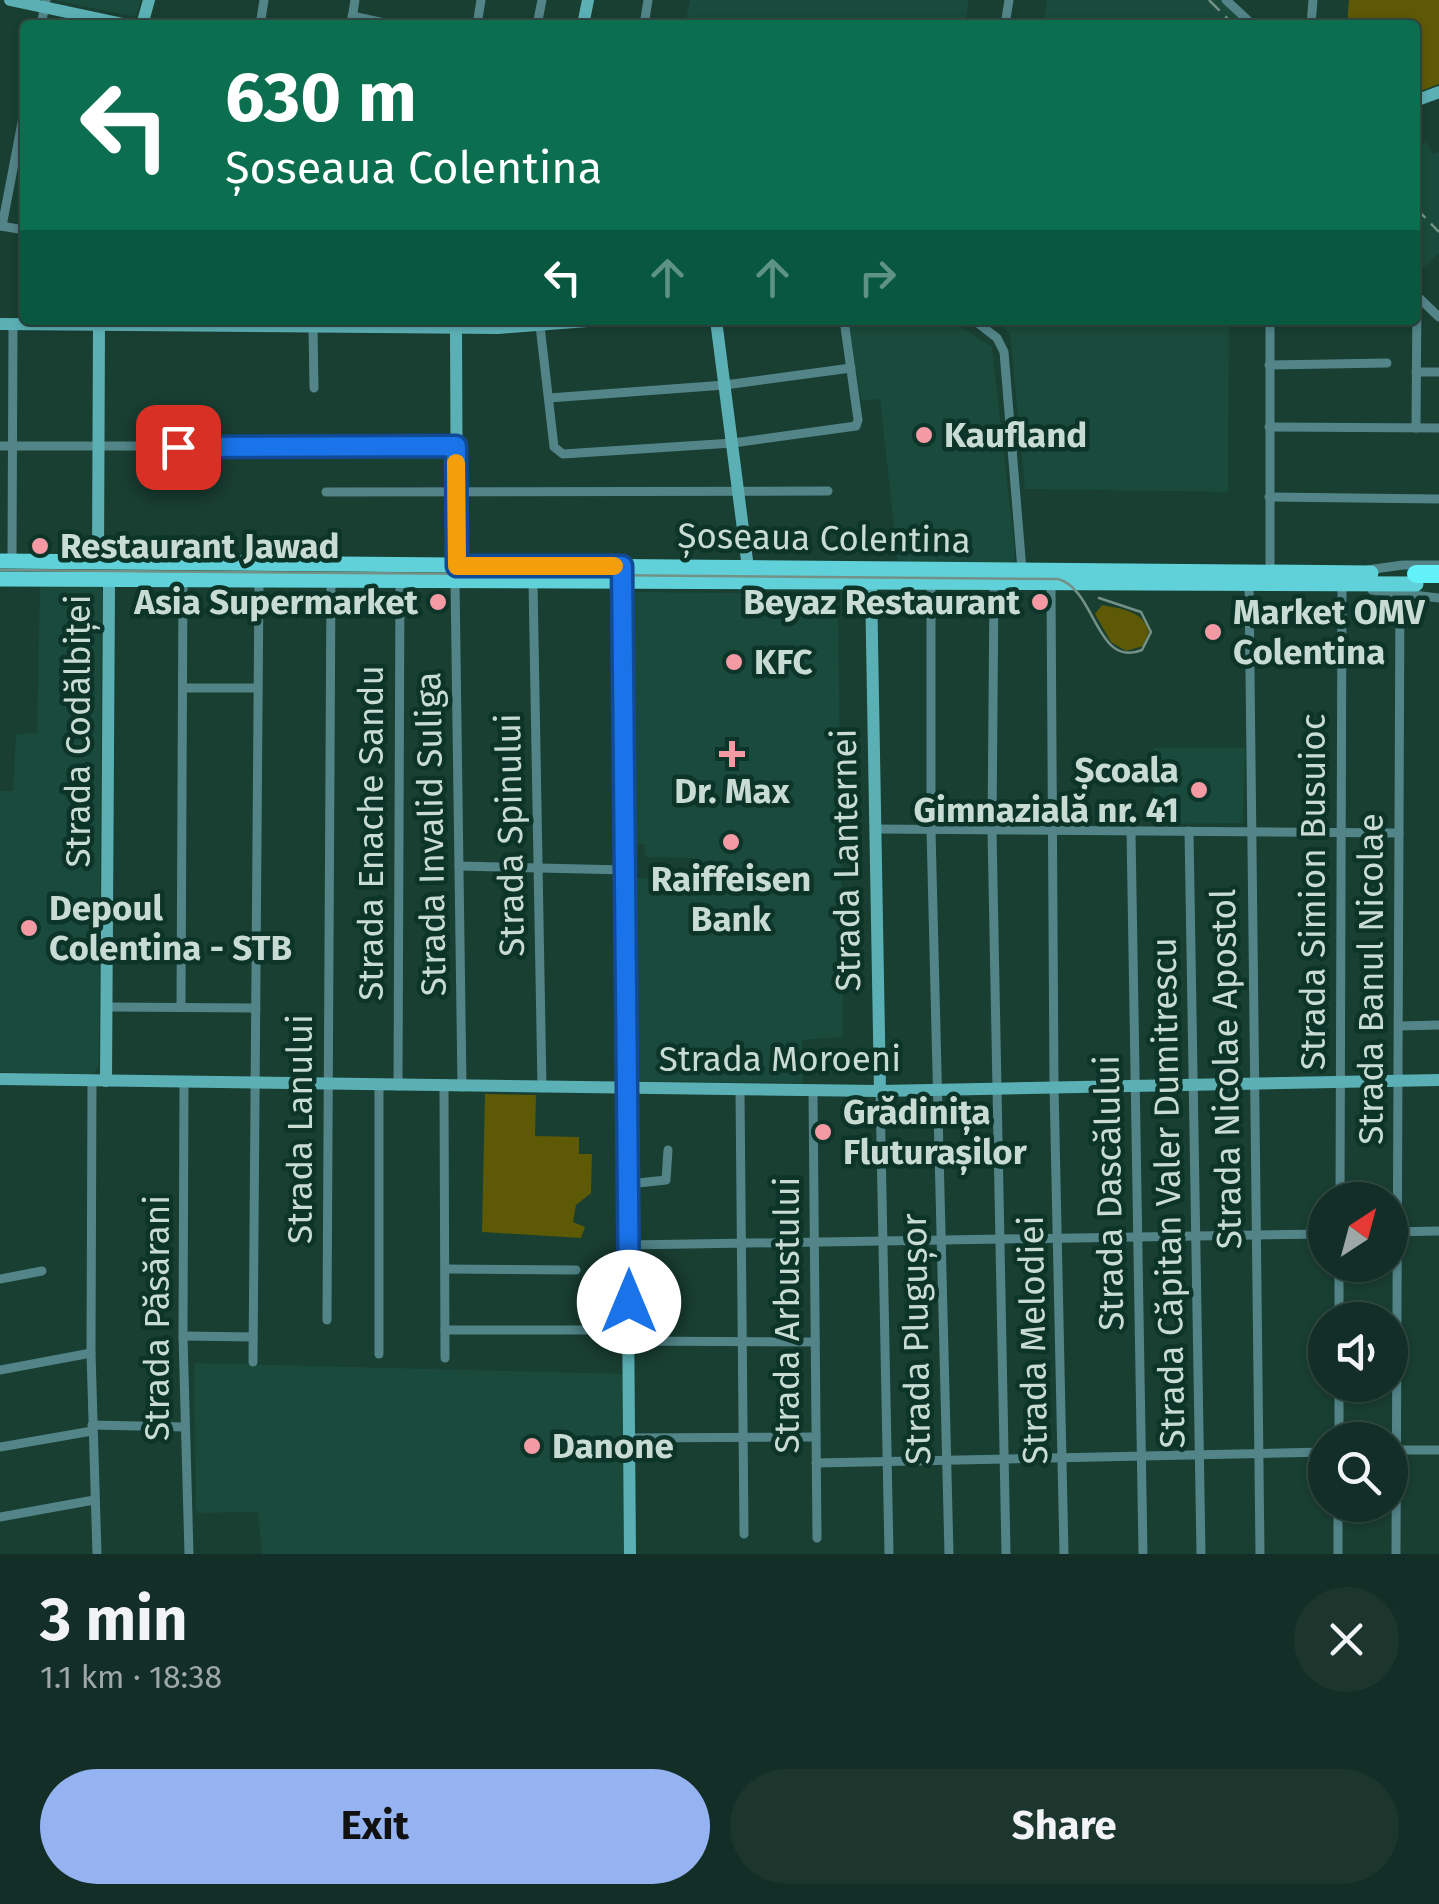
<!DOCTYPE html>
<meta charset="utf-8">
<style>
body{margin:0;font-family:"Fira Sans",sans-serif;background:#1c362e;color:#f1f3f6;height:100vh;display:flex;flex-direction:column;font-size:38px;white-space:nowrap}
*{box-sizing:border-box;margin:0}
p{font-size:32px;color:#9da8a7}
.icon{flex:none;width:55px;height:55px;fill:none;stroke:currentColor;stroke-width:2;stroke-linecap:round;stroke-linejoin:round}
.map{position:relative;height:1554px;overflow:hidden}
.drawer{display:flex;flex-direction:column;background:#132e26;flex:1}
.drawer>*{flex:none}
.hud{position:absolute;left:20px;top:20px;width:1400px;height:305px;border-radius:10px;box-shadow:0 2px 8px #0004,0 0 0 2px #324a43;background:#0b6e4f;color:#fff;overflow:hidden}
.needle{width:65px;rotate:36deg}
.controls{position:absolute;left:1308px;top:1182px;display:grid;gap:20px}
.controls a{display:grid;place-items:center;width:100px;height:100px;border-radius:50%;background:#132e26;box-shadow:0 2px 8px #0004,0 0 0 2px #324a43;font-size:50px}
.pin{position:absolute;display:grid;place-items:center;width:85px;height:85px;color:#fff;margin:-42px;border-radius:20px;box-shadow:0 5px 15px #0006}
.me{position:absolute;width:110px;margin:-55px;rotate:0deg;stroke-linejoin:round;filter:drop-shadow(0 0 8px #0008)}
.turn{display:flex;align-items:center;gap:35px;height:210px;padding:0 40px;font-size:45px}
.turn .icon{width:130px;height:130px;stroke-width:2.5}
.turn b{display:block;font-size:70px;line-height:85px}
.lanes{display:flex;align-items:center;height:95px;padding:0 40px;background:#0003;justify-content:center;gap:50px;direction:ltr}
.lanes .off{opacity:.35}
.round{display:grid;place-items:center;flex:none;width:105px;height:105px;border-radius:52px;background:#1c362e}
.head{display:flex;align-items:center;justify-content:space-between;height:170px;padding:0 40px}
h1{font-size:60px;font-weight:700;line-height:75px}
.cta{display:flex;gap:20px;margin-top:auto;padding:20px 40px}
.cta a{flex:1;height:115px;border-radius:60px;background:#95b2f1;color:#111;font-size:40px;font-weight:700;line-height:115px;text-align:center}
.cta a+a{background:#1c362e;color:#f1f3f6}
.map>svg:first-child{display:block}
.built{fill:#1a4a3b}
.green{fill:#5d5905}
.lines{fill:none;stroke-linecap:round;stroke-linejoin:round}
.street{stroke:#528488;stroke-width:9}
.secondary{stroke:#5bb0b5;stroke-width:12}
.primary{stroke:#60d1d9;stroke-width:15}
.highway{stroke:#62f0f9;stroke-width:18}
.tram{stroke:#749187;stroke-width:2.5}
.rail{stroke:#749187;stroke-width:2.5;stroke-dasharray:15 8;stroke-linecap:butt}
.route-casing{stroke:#114b97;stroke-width:25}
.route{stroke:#1a73e8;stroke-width:18}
.slow{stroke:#f59e0b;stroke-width:18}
.poi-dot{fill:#f49aa5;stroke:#0d3428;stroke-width:4}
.labels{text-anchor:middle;stroke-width:9;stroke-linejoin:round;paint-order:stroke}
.poi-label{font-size:35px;font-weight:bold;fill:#c8dcd4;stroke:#0d3428;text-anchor:start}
.street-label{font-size:35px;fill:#c8dcd4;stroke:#0d3428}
</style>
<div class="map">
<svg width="1439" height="1554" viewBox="0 0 1439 1554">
<rect width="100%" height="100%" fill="#193e32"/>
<!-- built -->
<g class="built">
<path d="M54 0H141L136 17Z"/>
<path d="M690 0H969L965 25H685Z"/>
<path d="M1047 0H1228L1253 25H1043Z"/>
<path d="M1426 142 1433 154 1439 152V253L1415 275V146Z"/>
<path d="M848 320 933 323 951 320 992 347 1014 542 1015 557 1011 563 898 562 880 399 861 401Z"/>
<path d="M993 320H1229L1228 492 1025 489 1010 333Z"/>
<path d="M40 585H102L99 1066 92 1075 0 1072V791H13L16 734 37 733Z"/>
<path d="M629 592 838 594 843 1037 802 1040 803 1083 632 1081 636 878 688 877 693 872V858L645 857 644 844H634Z"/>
<path d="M1154 748H1245L1243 823 1154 824Z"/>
<path d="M194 1363 625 1374 626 1554H262L258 1512 196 1513Z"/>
</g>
<!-- green -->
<g class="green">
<path d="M1349 0H1439V84L1415 93V25H1347Z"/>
<path d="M1102 605C1121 609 1143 610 1149 632L1143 646 1126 651 1111 642 1095 614Z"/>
<path d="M485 1094 536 1095 535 1136 579 1137V1154H592L591 1193 576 1205 573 1222 585 1227 581 1238 482 1232Z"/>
</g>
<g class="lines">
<!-- street -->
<g class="street">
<path d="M1226 0 1253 25"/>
<path d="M352 16 394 25"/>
<path d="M41 25 46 0"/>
<path d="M260 25 264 0"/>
<path d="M351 25 355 0"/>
<path d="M477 25 481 0"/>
<path d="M537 25 542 0"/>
<path d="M644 25 648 0"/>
<path d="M1005 25 1009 0"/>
<path d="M1311 25 1313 0"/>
<path d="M0 226 25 230"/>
<path d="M2 226 25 107"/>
<path d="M1417 296 1439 317"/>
<path d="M974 320 997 338 1004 352 1022 570"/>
<path d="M540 326 554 447 563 454 733 443 856 426 858 420 844 320"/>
<path d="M313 327 314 388"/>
<path d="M1269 365 1387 363"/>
<path d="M1416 372H1439"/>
<path d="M549 398 725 385 851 368"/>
<path d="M1269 427 1439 428"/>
<path d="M1416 428 1417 295"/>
<path d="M0 446H456"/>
<path d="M326 492 828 491"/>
<path d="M1269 497 1439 499"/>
<path d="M12 560 13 324"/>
<path d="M1367 570 1403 565H1439"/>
<path d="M1270 572V320"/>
<path d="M455 580 462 1087"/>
<path d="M533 582 542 1088"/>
<path d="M931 583V830L949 1554"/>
<path d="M1249 583 1260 1554"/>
<path d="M994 584 992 830 1006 1554"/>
<path d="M1051 584 1054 1087 1064 1554"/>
<path d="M1372 590 1439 598"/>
<path d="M183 688H258"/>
<path d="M875 829 1399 833"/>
<path d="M1131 831 1143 1554"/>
<path d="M1189 831 1201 1554"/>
<path d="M459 866 625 870"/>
<path d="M106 1007 256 1008"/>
<path d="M181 1007 183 579"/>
<path d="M1399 1026 1439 1025"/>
<path d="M92 1081 91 1353 97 1554"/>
<path d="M184 1082 183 1336 189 1554"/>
<path d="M379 1086V1354"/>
<path d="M398 1086 400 580"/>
<path d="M444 1087 445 1358"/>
<path d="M740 1090 744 1534"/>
<path d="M813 1091 817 1538"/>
<path d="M880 1091 889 1554"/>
<path d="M629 1184 666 1180 668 1150"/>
<path d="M1340 1200 1342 584"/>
<path d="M1390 1232 1439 1231"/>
<path d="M628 1245 1325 1234"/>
<path d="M445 1269 576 1270"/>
<path d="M0 1279 42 1271"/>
<path d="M327 1320 331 579"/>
<path d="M1339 1320V1265"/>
<path d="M445 1330H629"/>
<path d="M183 1336 253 1337"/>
<path d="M629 1341 815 1342"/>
<path d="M253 1362 259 579"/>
<path d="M0 1370 91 1353"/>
<path d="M92 1425 184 1427"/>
<path d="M629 1438 816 1437"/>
<path d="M1339 1440V1385"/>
<path d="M0 1447 92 1431"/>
<path d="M1390 1450H1439"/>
<path d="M816 1463 1325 1452"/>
<path d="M0 1517 94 1500"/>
<path d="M1338 1554V1505"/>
<path d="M1396 1554 1400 584"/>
</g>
<!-- secondary -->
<g class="secondary">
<path d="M10 0 128 25"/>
<path d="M142 25 149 0"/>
<path d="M583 25 588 0"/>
<path d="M1415 101 1439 92"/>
<path d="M716 320 748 568"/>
<path d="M0 324 498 328 600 320"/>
<path d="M456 328 457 566"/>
<path d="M98 561 99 324"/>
<path d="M622 572 630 1554"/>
<path d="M871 584 880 1091"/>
<path d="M0 1079 880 1091 1439 1080"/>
<path d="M106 1081 109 587"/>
</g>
<!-- primary -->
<g class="primary">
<path d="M0 561 1371 573"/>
<path d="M0 579 1416 584"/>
</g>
<!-- highway -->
<path class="highway" d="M1416 574H1439"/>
<!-- tram -->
<path class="tram" d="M0 570 1058 579C1096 589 1096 669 1142 650L1151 632 1141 612 1099 598"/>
<!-- rail -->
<g class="rail">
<path d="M1209 0 1234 25"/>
<path d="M1415 207 1439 232"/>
</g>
</g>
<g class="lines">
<!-- route casing -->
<g class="route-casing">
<path id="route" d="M178 447 456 446 457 566H622L629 1302"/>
</g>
<!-- route -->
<use href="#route" class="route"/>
<!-- slow -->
<path class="slow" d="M456 463 457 566H614"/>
</g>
<!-- markers -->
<g class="poi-dot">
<circle cx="924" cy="435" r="10"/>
<circle cx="40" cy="546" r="10"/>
<circle cx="438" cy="602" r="10"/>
<circle cx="1040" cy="602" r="10"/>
<circle cx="1213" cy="632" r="10"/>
<circle cx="734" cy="662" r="10"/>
<path d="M727 739h10v10h10v10h-10v10h-10v-10h-10v-10h10z"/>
<circle cx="1199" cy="790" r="10"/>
<circle cx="731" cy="842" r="10"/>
<circle cx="29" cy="928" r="10"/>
<circle cx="823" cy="1132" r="10"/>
<circle cx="532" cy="1446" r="10"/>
</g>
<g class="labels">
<!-- poi labels -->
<g class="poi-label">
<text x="944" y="447">Kaufland</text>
<text x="60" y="558">Restaurant Jawad</text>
<text x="418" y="614" text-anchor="end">Asia Supermarket</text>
<text x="1020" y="614" text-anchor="end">Beyaz Restaurant</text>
<text x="1233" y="624">Market OMV<tspan x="1233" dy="40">Colentina</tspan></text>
<text x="754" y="674">KFC</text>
<text x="1179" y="782" text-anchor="end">Școala<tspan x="1179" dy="40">Gimnazială nr. 41</tspan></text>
<text x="732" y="803" text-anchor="middle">Dr. Max</text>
<text x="731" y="891" text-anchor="middle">Raiffeisen<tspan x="731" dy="40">Bank</tspan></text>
<text x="49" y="920">Depoul<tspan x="49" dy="40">Colentina - STB</tspan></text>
<text x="843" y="1124">Grădinița<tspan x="843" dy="40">Fluturașilor</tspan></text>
<text x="552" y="1458">Danone</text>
</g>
<!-- street labels -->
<g class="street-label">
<text transform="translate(824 538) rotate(1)" y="12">Șoseaua Colentina</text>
<text transform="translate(78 731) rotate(-90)" y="12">Strada Codălbiței</text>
<text transform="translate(371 833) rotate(-90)" y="12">Strada Enache Sandu</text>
<text transform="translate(431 834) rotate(-91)" y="12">Strada Invalid Suliga</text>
<text transform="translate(510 835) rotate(-91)" y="12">Strada Spinului</text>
<text transform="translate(846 860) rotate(-91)" y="12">Strada Lanternei</text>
<text transform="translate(1313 892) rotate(-90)" y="12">Strada Simion Busuioc</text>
<text transform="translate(1371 979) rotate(-90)" y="12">Strada Banul Nicolae</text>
<text x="780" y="1071">Strada Moroeni</text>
<text transform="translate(1226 1069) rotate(-91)" y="12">Strada Nicolae Apostol</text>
<text transform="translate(300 1129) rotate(-90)" y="12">Strada Lanului</text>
<text transform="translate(1109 1193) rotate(-91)" y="12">Strada Dascălului</text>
<text transform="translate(1168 1193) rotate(-91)" y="12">Strada Căpitan Valer Dumitrescu</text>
<text transform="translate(787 1315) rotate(-90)" y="12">Strada Arbustului</text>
<text transform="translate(157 1318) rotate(-90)" y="12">Strada Păsărani</text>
<text transform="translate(916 1339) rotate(-91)" y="12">Strada Plugușor</text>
<text transform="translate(1033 1340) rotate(-91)" y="12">Strada Melodiei</text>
</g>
</g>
</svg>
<div class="controls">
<a><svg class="needle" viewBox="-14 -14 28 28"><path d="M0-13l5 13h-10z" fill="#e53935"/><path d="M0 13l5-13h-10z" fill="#9da8a7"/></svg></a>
<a><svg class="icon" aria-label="sound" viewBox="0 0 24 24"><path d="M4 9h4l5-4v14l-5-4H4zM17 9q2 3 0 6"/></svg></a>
<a><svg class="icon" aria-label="search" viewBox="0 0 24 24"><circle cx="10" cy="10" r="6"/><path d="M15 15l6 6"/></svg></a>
</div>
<div class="pin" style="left:178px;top:447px;background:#d93025"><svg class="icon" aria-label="arrive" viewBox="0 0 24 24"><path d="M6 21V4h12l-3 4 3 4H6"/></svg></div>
<svg class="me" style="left:629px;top:1302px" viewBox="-20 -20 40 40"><circle r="19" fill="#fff"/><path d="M0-13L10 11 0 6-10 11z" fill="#1a73e8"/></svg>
<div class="hud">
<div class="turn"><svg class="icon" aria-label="left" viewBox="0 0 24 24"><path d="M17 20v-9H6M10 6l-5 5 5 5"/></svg><div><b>630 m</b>Șoseaua Colentina</div></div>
<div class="lanes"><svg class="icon" aria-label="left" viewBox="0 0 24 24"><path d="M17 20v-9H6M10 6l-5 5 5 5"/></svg><svg class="icon off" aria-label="ahead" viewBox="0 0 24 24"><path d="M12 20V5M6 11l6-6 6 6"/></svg><svg class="icon off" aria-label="ahead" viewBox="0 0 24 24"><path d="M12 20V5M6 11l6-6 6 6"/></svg><svg class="icon off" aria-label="right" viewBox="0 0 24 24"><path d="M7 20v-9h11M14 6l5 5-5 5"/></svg></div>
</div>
</div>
<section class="drawer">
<div class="head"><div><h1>3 min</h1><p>1.1 km · 18:38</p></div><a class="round"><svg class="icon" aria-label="close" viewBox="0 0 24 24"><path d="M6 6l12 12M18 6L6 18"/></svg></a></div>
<div class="cta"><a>Exit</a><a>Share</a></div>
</section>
